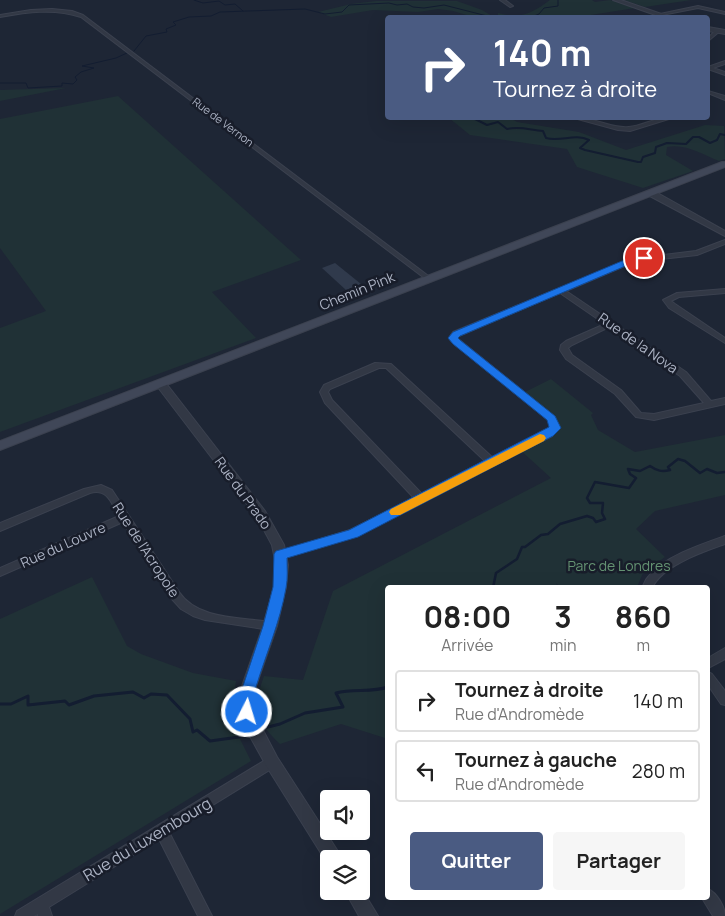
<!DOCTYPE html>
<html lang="fr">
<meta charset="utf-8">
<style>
body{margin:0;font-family:Manrope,sans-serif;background:#f6f6f6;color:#222;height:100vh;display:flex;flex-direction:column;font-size:19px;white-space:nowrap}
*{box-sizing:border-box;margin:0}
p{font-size:16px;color:#767676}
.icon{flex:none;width:28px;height:28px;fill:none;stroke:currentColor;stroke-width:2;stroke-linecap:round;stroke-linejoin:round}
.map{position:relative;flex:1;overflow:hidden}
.side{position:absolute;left:385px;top:585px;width:325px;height:315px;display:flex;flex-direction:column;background:#fff;border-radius:5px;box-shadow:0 5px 20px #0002}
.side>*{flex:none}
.top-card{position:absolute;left:385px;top:15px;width:325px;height:105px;border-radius:5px;box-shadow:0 5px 20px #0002;background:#4a5b82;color:#fff;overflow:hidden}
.controls{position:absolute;left:320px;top:790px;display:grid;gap:10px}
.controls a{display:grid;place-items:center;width:50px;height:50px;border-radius:5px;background:#fff;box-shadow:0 5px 20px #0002;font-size:25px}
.pin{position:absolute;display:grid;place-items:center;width:42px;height:42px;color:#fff;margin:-21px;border:2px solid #fff;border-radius:50%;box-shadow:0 1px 5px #0007}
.me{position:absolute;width:55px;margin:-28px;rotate:5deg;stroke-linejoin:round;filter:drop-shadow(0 0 4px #0008)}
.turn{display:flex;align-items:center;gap:18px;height:105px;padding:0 25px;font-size:22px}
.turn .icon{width:65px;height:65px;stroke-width:2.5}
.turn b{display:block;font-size:35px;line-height:42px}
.eta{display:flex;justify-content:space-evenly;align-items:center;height:85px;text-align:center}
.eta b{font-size:30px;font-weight:700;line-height:35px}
.action{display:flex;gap:10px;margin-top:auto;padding:10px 25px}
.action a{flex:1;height:58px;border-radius:5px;background:#4a5b82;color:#fff;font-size:20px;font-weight:700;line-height:58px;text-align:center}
.action a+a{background:#f6f6f6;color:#222}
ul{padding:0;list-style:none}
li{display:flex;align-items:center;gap:15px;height:62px;margin:0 10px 8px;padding:0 15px;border:2px solid #e0e0e0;border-radius:5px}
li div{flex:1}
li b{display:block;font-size:19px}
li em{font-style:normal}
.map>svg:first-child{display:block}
.green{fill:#203136}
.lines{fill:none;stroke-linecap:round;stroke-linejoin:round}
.stream-far3{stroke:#131d31;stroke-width:1}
.stream-far2{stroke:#131d31;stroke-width:2}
.stream-far1{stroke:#131d31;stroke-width:2.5}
.stream{stroke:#131d31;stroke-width:3}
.building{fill:#303a4c}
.minor-casing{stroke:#3b414f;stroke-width:2}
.tertiary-casing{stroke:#3b414f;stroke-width:2}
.secondary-casing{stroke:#3b414f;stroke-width:2}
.minor{fill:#323845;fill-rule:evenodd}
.tertiary{fill:#323845;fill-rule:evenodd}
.secondary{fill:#404758;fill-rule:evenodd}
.route{fill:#1a73e8;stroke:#114b97}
.slow{fill:#f59e0b}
.labels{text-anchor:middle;stroke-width:5;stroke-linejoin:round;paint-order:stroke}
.far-street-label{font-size:11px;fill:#abb2c3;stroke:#181d2a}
.street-label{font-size:14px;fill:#abb2c3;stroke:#181d2a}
.park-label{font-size:14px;fill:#649272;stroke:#181d2a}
.near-street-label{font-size:16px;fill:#abb2c3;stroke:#181d2a}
</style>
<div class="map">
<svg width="725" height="916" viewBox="0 0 725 916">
<rect width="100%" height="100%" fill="#1e2635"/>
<!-- green -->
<g class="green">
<path d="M550 0H592L595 2 610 0 635 8 578 17H498V13C521 19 531 14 550 0Z"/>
<path d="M624 0H691L645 7Z"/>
<path d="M376 1H457L482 10 492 16 473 17 453 11 438 9 418 12 373 10 331 17 318 12 351 4Z"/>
<path d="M66 88 0 101V90Z"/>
<path d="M118 96 301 260 212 292 256 338 0 432V328L46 311 0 248V119Z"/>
<path d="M449 118H510L517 122 579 132 626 150 705 125 724 126 725 159 719 161C702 154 685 143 667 147L666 155 693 171 643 188 577 167 567 149 470 135Z"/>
<path d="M551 379 593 413 591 415 598 430 635 452 725 435V495L655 511 636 529 665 557 643 573 637 587H560L556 583 558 587 388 588V736L385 738 341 724 280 744C254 719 252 710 264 676L303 680 333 591 551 478 519 449 549 434 555 425 521 394Z"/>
<path d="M92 577 127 646 141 654 193 673 236 681 230 719 251 761 0 914V619Z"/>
</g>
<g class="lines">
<!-- stream-far3 -->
<g class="stream-far3">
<path d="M194 0 203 3 219 1 225 5 235 4 243 11"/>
<path d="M529 18 539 14 544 8 558 6V0"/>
<path d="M134 51 146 36 167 32 166 29 176 25 173 22 189 17 211 16 220 12 305 9 325 14 342 12 349 5 389 3 397 5 407 4 413 7 424 8 444 5 495 18"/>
<path d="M0 83H26L28 88 62 86V83L73 84 77 80 75 77 81 72 94 68 82 66 116 58 127 53"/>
</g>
<!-- stream-far2 -->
<path class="stream-far2" d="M473 118 487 125 498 122 507 129C520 126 530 130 543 131L546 138C561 142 575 133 589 140L580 148 585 150 638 162H641L643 157 655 153 656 147 667 143 686 144 693 137H699L710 143 717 140 720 134 725 135"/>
<!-- stream-far1 -->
<path class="stream-far1" d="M493 588 496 573 517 559 522 547H525L541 535 548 534 560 524 587 516 593 518 596 522 605 519 602 513 603 503H590L587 498 595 482 629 488 636 478 630 474 628 469 640 471 650 466C657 471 662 472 670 470L668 467 678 459 685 461 700 473 707 469 717 473 725 472"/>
<!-- stream -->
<g class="stream">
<path d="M0 704H11L28 696V705L65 701 69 705 94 696 133 692 144 698 151 694 167 695 190 719 193 732 197 730 210 741 239 737"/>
<path d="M264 728 280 724 305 713 343 707 336 693C353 688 371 693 388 687"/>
</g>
</g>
<!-- building -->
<path class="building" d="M335 263 361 284 346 290 322 268Z"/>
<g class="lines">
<!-- minor casing -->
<g class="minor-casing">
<g id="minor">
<path d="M500 0H505L513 6 510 7Z"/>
<path d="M698 6 725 12V14L698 8 662 15 660 14Z"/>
<path d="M52 9 72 11 83 15 431 278V280H427L81 17C54 8 27 12 0 17V15L31 10Z"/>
<path d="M716 30 720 31 708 41V38Z"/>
<path d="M725 61V64L713 68 725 72V75L708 69V67Z"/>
<path d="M708 91 725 96V100L708 93Z"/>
<path d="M574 118C592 116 611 129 629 127 643 126 657 116 672 118L630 131 618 130Z"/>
<path d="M725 240V244L697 255 634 262 566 291 686 372 711 401 725 398V404L654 420 636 417 615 394 566 359 560 350 561 345 566 341 605 324 560 293 459 336 457 338 555 417 559 428 552 436 356 536 281 559 278 558 276 555 278 552 350 530 414 498 325 403 320 392 324 385 375 363 391 364 493 458 546 432 551 427 548 420 454 344 449 338 453 332 631 259 696 251ZM609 327 680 376 704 403 654 414 641 413 621 390 572 355 568 348 572 345ZM379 368H386L486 462 422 494 332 400 328 392 330 389Z"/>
<path d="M725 289V293L679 297 671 301 675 304 725 338V343L669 308 663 300 677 293Z"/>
<path d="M101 485 112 490 179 592C198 620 240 617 270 622L274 623 275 626 274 629 270 630 205 620 193 616 181 609 171 598 123 522 0 576V568L119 516C111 503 108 488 90 493L0 531V523L84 489Z"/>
<path d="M725 536V544C703 552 663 565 652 588H642C644 584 645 580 648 577 663 557 702 544 725 536Z"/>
<path d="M725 648V659L708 668V658Z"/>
<path d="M708 672 712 674 725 691V705L721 704 708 685Z"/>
<path d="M272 756 276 758 278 762 276 766 169 832 212 916H198L159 839 49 907 52 916H38V914L34 916H15L17 911Z"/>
<path d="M708 889C717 893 725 907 725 916H713L702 898H708Z"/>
</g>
</g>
<!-- tertiary casing -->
<g class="tertiary-casing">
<g id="tertiary">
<path d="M613 0H621L673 18H664Z"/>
<path d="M708 27 725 30V34L708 31Z"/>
<path d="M648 191H654L725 231V236L648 195Z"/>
<path d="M161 381 165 382 265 511 284 545 288 565 286 587 277 626 255 689 253 701 254 713 277 757 339 853 341 859H329V866L267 767 247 731 240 713 239 701 241 689 263 626 274 587 276 565 272 545 257 517 157 386 156 384Z"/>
<path d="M361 888 378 916H359L345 891H361Z"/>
</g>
</g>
<!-- secondary casing -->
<g class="secondary-casing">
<path id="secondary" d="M722 162H725V167L0 450V441Z"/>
</g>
<!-- minor -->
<use href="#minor" class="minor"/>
<!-- tertiary -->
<use href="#tertiary" class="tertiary"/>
<!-- secondary -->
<use href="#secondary" class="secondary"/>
</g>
<!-- route -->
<path class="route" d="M644 255 649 258 647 260 628 265 460 336 458 338 460 340 555 416 561 428 553 436 358 537 287 558C287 568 288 578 286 588 280 622 266 654 256 687 253 697 256 709 252 717L247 719 241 717 238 701 263 626 273 587 274 554 276 551 349 530 549 427 547 420 453 344 448 338 453 332 622 261Z"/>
<!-- slow -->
<path class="slow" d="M540 434 544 435 546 438 544 441 400 515H391L389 512 391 509Z"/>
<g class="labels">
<!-- far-street labels -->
<g class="far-street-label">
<text transform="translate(223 122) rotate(37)" y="4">Rue de Vernon</text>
</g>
<!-- street labels -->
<g class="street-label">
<text transform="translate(357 291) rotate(-22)" y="5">Chemin Pink</text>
<text transform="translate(638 343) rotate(35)" y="5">Rue de la Nova</text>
<text transform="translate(243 493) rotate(54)" y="5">Rue du Prado</text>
<text transform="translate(63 545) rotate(-24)" y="5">Rue du Louvre</text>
<text transform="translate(146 550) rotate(57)" y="5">Rue de l'Acropole</text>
</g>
<!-- park labels -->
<g class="park-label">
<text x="619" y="571">Parc de Londres</text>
</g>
<!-- near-street labels -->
<g class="near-street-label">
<text transform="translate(147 839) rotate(-31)" y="6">Rue du Luxembourg</text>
</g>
</g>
</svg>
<div class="controls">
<a><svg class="icon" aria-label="sound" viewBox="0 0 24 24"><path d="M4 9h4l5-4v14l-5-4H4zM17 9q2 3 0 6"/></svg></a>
<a><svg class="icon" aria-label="layers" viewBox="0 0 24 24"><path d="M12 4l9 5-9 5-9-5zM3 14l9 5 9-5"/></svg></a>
</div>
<div class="pin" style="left:644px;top:258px;background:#d93025"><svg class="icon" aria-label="arrive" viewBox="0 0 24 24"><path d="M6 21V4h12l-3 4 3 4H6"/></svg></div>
<svg class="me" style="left:247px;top:712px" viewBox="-20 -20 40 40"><circle r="17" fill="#1a73e8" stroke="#fff" stroke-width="3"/><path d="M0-11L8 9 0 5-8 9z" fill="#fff"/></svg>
<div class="top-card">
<div class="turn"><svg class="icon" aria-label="right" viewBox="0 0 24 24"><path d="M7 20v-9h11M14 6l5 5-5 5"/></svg><div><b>140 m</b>Tournez à droite</div></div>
</div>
<section class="side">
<div class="eta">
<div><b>08:00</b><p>Arrivée</p></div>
<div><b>3</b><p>min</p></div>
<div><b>860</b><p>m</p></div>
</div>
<ul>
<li><svg class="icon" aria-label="right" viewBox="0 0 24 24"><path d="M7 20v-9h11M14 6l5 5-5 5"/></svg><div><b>Tournez à droite</b><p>Rue d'Andromède</p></div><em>140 m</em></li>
<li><svg class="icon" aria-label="left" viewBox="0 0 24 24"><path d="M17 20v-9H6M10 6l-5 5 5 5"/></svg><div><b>Tournez à gauche</b><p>Rue d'Andromède</p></div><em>280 m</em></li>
</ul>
<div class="action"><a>Quitter</a><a>Partager</a></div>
</section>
</div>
